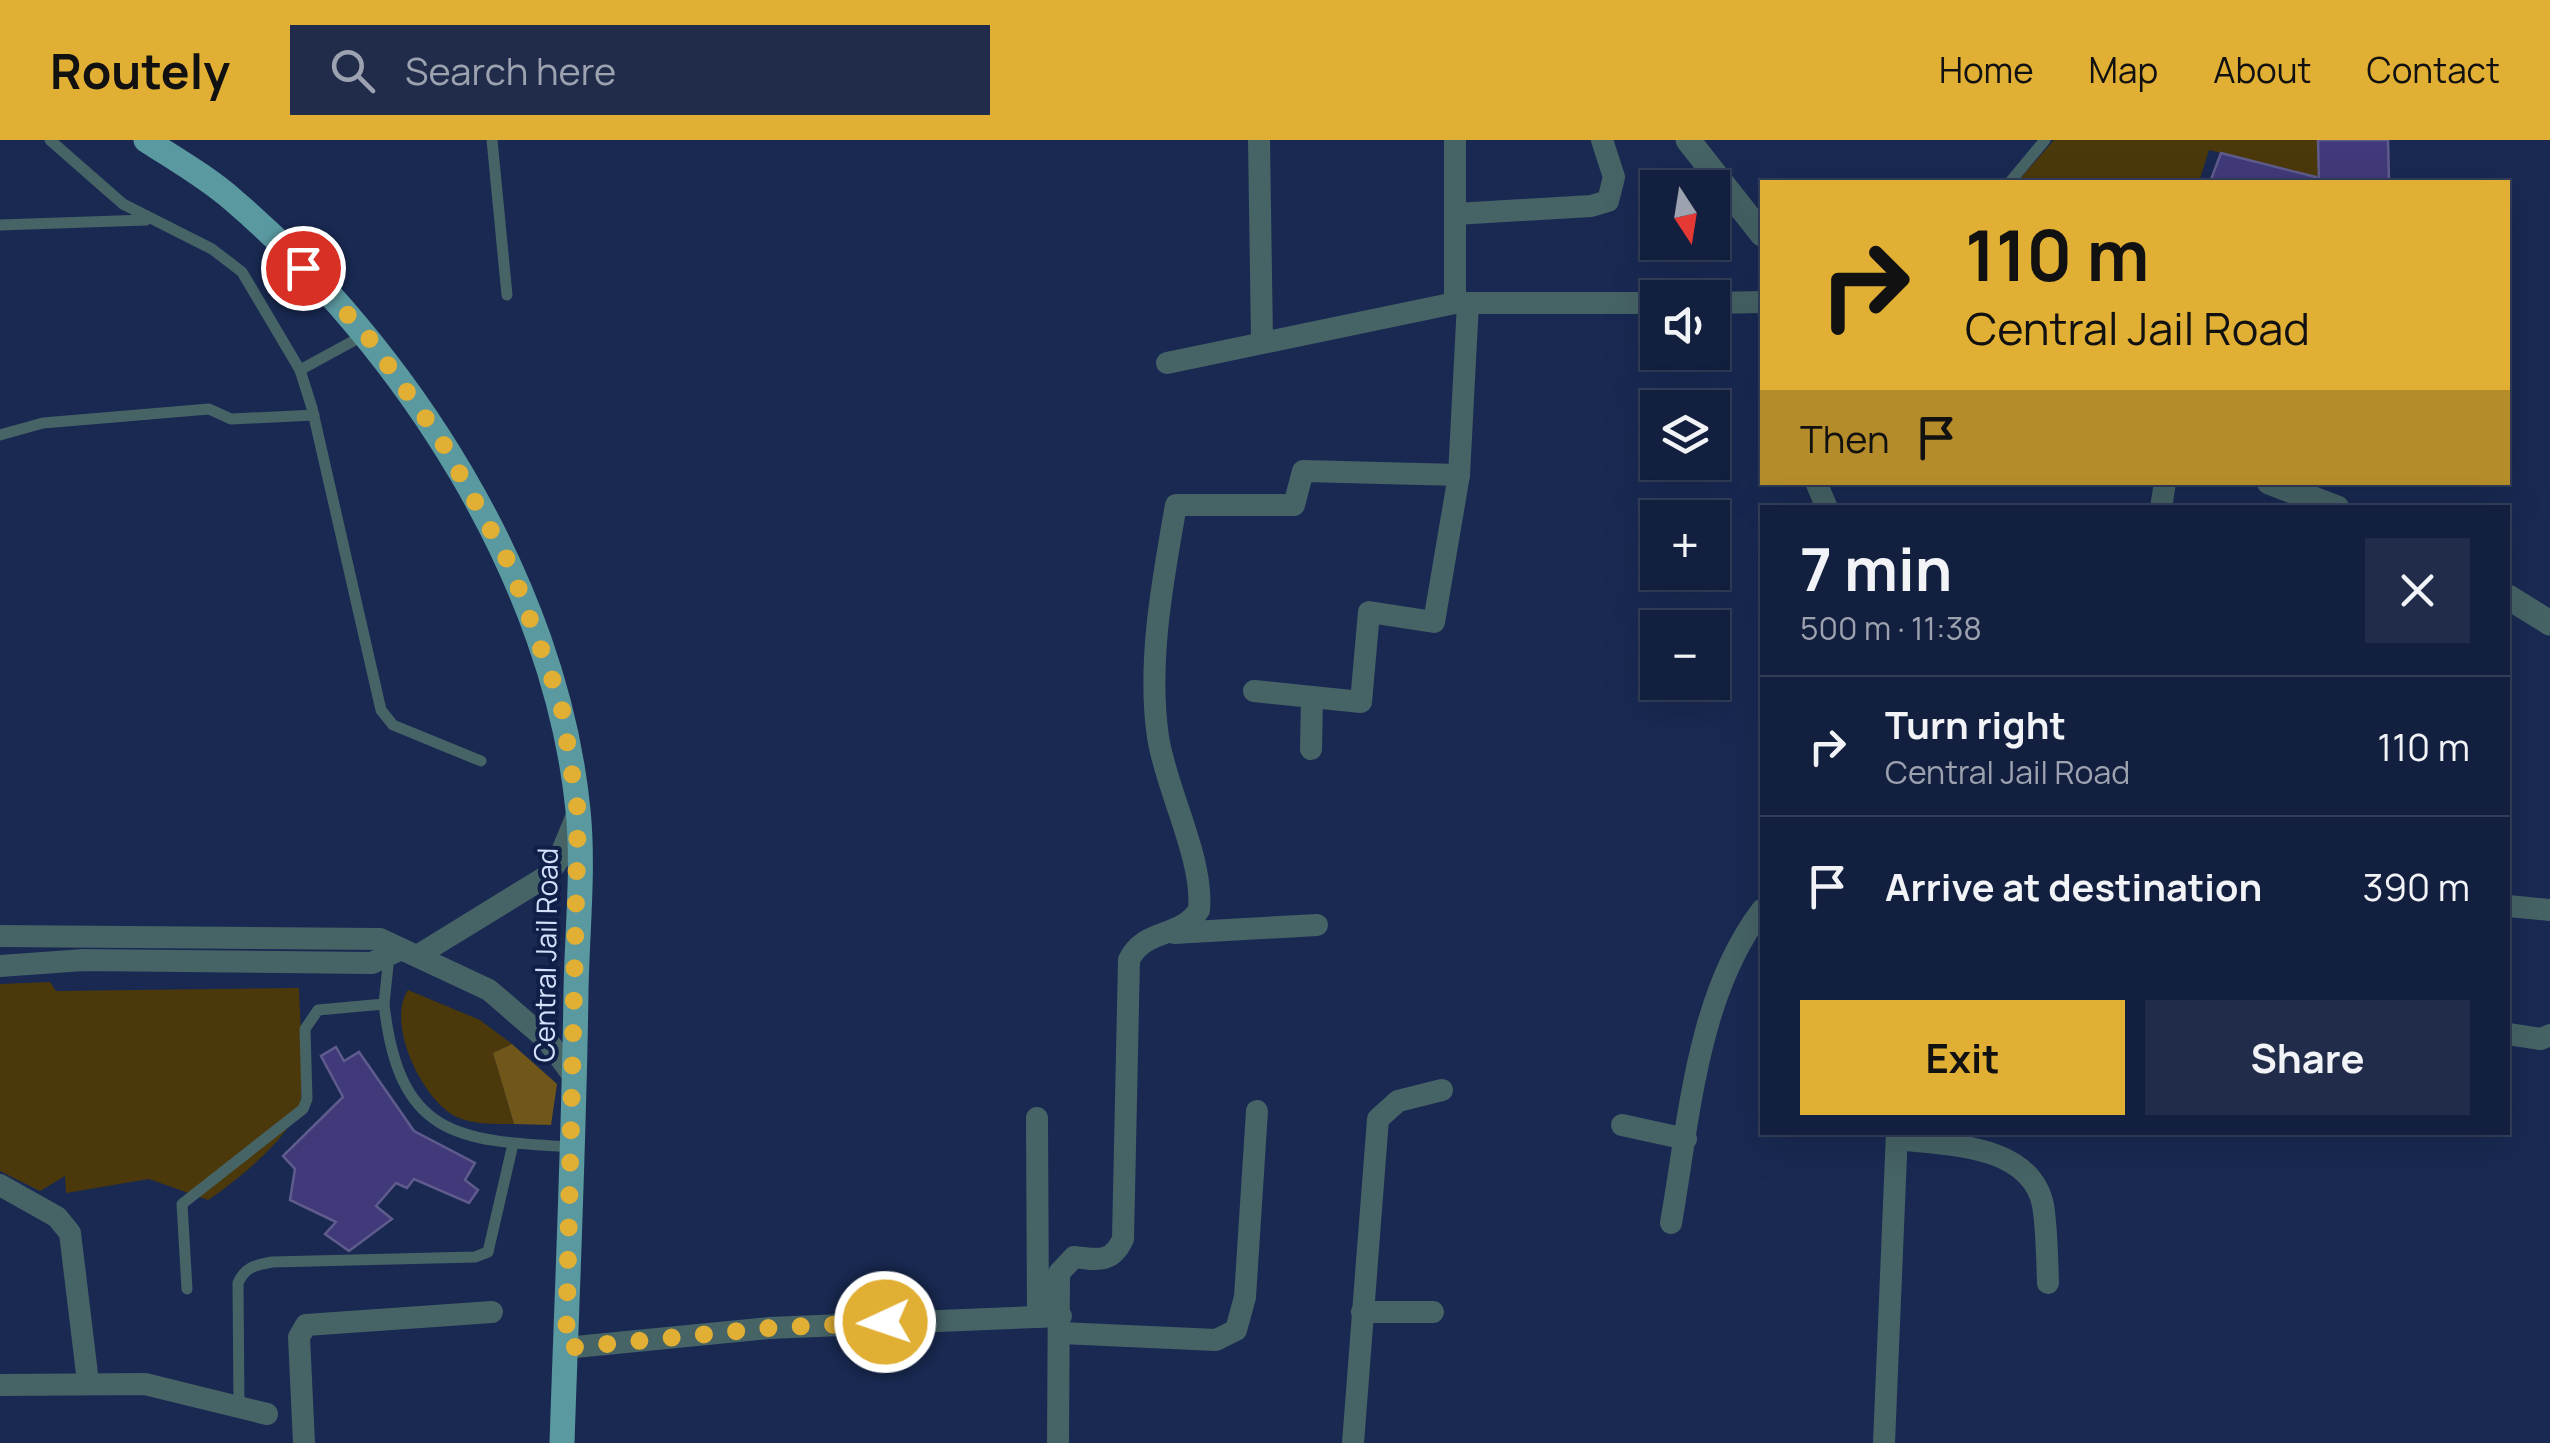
<!DOCTYPE html>
<meta charset="utf-8">
<style>
body{margin:0;font-family:Manrope,sans-serif;background:#202c49;color:#f1f3f6;height:100vh;display:flex;flex-direction:column;font-size:38px;white-space:nowrap}
*{box-sizing:border-box;margin:0}
p{font-size:32px;color:#9da2b0}
.icon{flex:none;width:55px;height:55px;fill:none;stroke:currentColor;stroke-width:2;stroke-linecap:round;stroke-linejoin:round}
.map{position:relative;flex:1;overflow:hidden}
.drawer{position:absolute;left:1760px;top:365px;width:750px;height:630px;display:flex;flex-direction:column;background:#131f3e;border-radius:0px;box-shadow:0 10px 40px #0002,0 0 0 2px #323d58}
.drawer>*{flex:none}
.hud{position:absolute;left:1760px;top:40px;width:750px;height:305px;border-radius:0px;box-shadow:0 10px 40px #0002,0 0 0 2px #323d58;background:#e1af34;color:#111;overflow:hidden}
.needle{width:65px;rotate:168deg}
.fabs{position:absolute;left:1640px;top:30px;display:grid;gap:20px}
.fabs a{display:grid;place-items:center;width:90px;height:90px;border-radius:0px;background:#131f3e;box-shadow:0 10px 40px #0002,0 0 0 2px #323d58;font-size:50px}
.pin{position:absolute;display:grid;place-items:center;width:85px;height:85px;color:#fff;margin:-42px;border:5px solid #fff;border-radius:50%;box-shadow:0 2px 10px #0007}
.me{position:absolute;width:110px;margin:-55px;rotate:267deg;stroke-linejoin:round;filter:drop-shadow(0 0 8px #0008)}
.turn{display:flex;align-items:center;gap:35px;height:210px;padding:0 40px;font-size:45px}
.turn .icon{width:130px;height:130px;stroke-width:2.5}
.turn b{display:block;font-size:70px;line-height:85px}
.then{display:flex;align-items:center;height:95px;padding:0 40px;background:#0003;gap:20px;font-size:38px}
.round{display:grid;place-items:center;flex:none;width:105px;height:105px;border-radius:0px;background:#202c49}
.overview{display:flex;align-items:center;justify-content:space-between;height:170px;padding:0 40px}
h1{font-size:60px;font-weight:700;line-height:75px}
.cta{display:flex;gap:20px;margin-top:auto;padding:20px 40px}
.cta a{flex:1;height:115px;border-radius:0px;background:#e1af34;color:#111;font-size:40px;font-weight:700;line-height:115px;text-align:center}
.cta a+a{background:#202c49;color:#f1f3f6}
ul{padding:0;list-style:none}
li{display:flex;align-items:center;gap:30px;height:140px;padding:0 40px;border-top:2px solid #323d58}
li div{flex:1}
li b{display:block;font-size:38px}
li em{font-style:normal}
header{display:flex;align-items:center;gap:60px;box-sizing:border-box;height:140px;padding:0 50px;background:#e1af34;color:#111}
header strong{font-size:48px}
nav{display:flex;gap:55px;margin-inline-start:auto;font-size:35px}
.search{width:700px;height:90px;background:#202c49;display:flex;align-items:center;gap:25px;box-sizing:border-box;padding:0 35px;border-radius:0px;color:#9da2b0;font-size:38px}
.map>svg:first-child{display:block}
.green{fill:#4b390b}
.forest{fill:#705719}
.building{fill:#413a7a;stroke:#5f5c8d;stroke-width:2.5}
.lines{fill:none;stroke-linecap:round;stroke-linejoin:round}
.service{stroke:#466366;stroke-width:11}
.minor{stroke:#466366;stroke-width:22}
.tertiary{stroke:#466366;stroke-width:25}
.primary{stroke:#5a99a0;stroke-width:25}
.route{stroke:#e1af34;stroke-width:18;stroke-dasharray:0 32.4}
.labels{text-anchor:middle;stroke-width:8;stroke-linejoin:round;paint-order:stroke}
.street-label{font-size:28px;fill:#d4e0fb;stroke:#101f47}
</style>
<header>
<strong>Routely</strong>
<div class="search"><svg class="icon" aria-label="search" viewBox="0 0 24 24"><circle cx="10" cy="10" r="6"/><path d="M15 15l6 6"/></svg>Search here</div>
<nav><a>Home</a><a>Map</a><a>About</a><a>Contact</a></nav>
</header>
<div class="map">
<svg width="2550" height="1303" viewBox="0 0 2550 1303">
<rect width="100%" height="100%" fill="#192952"/>
<!-- green -->
<g class="green">
<path d="M2054 0H2318L2319 37 2209 10 2199 42H2017Z"/>
<path d="M50 842 56 851 299 848C300 884 304 923 301 958 296 995 236 1041 208 1060L149 1039 66 1053 65 1036 40 1051 0 1031V844Z"/>
<path d="M408 850 480 880 512 904 493 913 514 984C496 984 477 985 459 978 424 964 385 884 408 850Z"/>
</g>
<!-- forest -->
<path class="forest" d="M512 904 557 944 551 985 514 984 493 913Z"/>
<!-- building -->
<g class="building">
<path d="M2318 0H2388L2389 42H2319Z"/>
<path d="M2221 13 2316 37 2315 42H2210Z"/>
<path d="M336 907 344 921 359 912 414 991 475 1023 465 1040 478 1050 469 1063 414 1039 407 1048 396 1043 376 1066 392 1079 349 1111 325 1094 336 1082 290 1060 295 1029 283 1016 343 957 321 916Z"/>
</g>
<g class="lines">
<!-- service -->
<g class="service">
<path d="M50 0 123 64 212 109 242 132 300 230 312 268 381 570 393 585 481 621"/>
<path d="M492 0 507 155"/>
<path d="M2010 42 2045 0"/>
<path d="M0 85 146 80"/>
<path d="M300 230 366 194"/>
<path d="M0 295 43 283 209 269 231 279 314 275"/>
<path d="M384 864 389 816"/>
<path d="M187 1149 182 1064 303 969 307 959 305 889 318 870 384 864C399 996 455 1001 572 1007"/>
<path d="M239 1267 238 1143C245 1127 255 1125 272 1122L475 1117 488 1112 513 1004"/>
</g>
<!-- minor -->
<g class="minor">
<path d="M1259 0 1262 201"/>
<path d="M1455 0V163"/>
<path d="M1455 74 1591 66 1608 61 1614 37 1602 0"/>
<path d="M1712 163 1761 162"/>
<path d="M1167 223 1455 163H1658"/>
<path d="M1816 342 1827 368"/>
<path d="M2161 368 2165 342"/>
<path d="M1254 551 1361 562 1369 472 1434 482 1459 335 1468 163"/>
<path d="M1311 609 1312 557"/>
<path d="M2508 766 2550 770"/>
<path d="M1174 793 1317 785"/>
<path d="M0 796 380 799 489 850 547 900 575 938"/>
<path d="M417 816 547 736 559 719 577 675"/>
<path d="M0 826 84 820 372 823 399 810"/>
<path d="M2508 894 2541 899 2550 895"/>
<path d="M1037 978 1038 1177"/>
<path d="M1622 985 1686 999"/>
<path d="M1897 999C1945 1005 2030 1003 2043 1065 2047 1090 2047 1117 2048 1143"/>
<path d="M0 1045 57 1077 70 1093 88 1242"/>
<path d="M1671 1083C1689 980 1697 855 1762 770"/>
<path d="M1362 1172H1433"/>
<path d="M1061 1193 1216 1200 1236 1190 1245 1157 1257 971"/>
<path d="M565 1208 769 1188 1061 1176"/>
<path d="M0 1245 145 1244 267 1274"/>
<path d="M304 1303 299 1197 306 1185 492 1172"/>
<path d="M1058 1303 1059 1133 1074 1117C1099 1120 1112 1123 1123 1099L1129 820C1144 788 1180 799 1199 770 1204 719 1166 650 1158 597 1147 522 1163 439 1176 365H1294L1303 331 1459 335"/>
<path d="M1353 1303 1378 979 1398 961 1442 950"/>
<path d="M1884 1303 1897 992"/>
</g>
<!-- tertiary -->
<g class="tertiary">
<path d="M1688 0 1762 94"/>
<path d="M2269 342 2337 368"/>
<path d="M2508 457 2550 483"/>
</g>
<!-- primary -->
<path class="primary" d="M146 0C175 19 207 37 233 60 406 208 555 440 578 670 584 728 577 792 576 851 574 1001 567 1152 562 1303"/>
</g>
<g class="lines">
<!-- route -->
<path class="route" d="M303 128 366 194 441 300 510 425 561 563 578 672 566 1208 769 1188 885 1182"/>
</g>
<g class="labels">
<!-- street labels -->
<g class="street-label">
<text transform="translate(546 815) rotate(-89)" y="10">Central Jail Road</text>
</g>
</g>
</svg>
<div class="fabs">
<a><svg class="needle" viewBox="-14 -14 28 28"><path d="M0-13l5 13h-10z" fill="#e53935"/><path d="M0 13l5-13h-10z" fill="#9da2b0"/></svg></a>
<a><svg class="icon" aria-label="sound" viewBox="0 0 24 24"><path d="M4 9h4l5-4v14l-5-4H4zM17 9q2 3 0 6"/></svg></a>
<a><svg class="icon" aria-label="layers" viewBox="0 0 24 24"><path d="M12 4l9 5-9 5-9-5zM3 14l9 5 9-5"/></svg></a>
<a>+</a>
<a>−</a>
</div>
<div class="pin" style="left:303px;top:128px;background:#d93025"><svg class="icon" aria-label="arrive" viewBox="0 0 24 24"><path d="M6 21V4h12l-3 4 3 4H6"/></svg></div>
<svg class="me" style="left:885px;top:1182px" viewBox="-20 -20 40 40"><circle r="17" fill="#e1af34" stroke="#fff" stroke-width="3"/><path d="M0-11L8 9 0 5-8 9z" fill="#fff"/></svg>
<div class="hud">
<div class="turn"><svg class="icon" aria-label="right" viewBox="0 0 24 24"><path d="M7 20v-9h11M14 6l5 5-5 5"/></svg><div><b>110 m</b>Central Jail Road</div></div>
<div class="then">Then<svg class="icon" aria-label="arrive" viewBox="0 0 24 24"><path d="M6 21V4h12l-3 4 3 4H6"/></svg></div>
</div>
<section class="drawer">
<div class="overview"><div><h1>7 min</h1><p>500 m · 11:38</p></div><a class="round"><svg class="icon" aria-label="close" viewBox="0 0 24 24"><path d="M6 6l12 12M18 6L6 18"/></svg></a></div>
<ul>
<li><svg class="icon" aria-label="right" viewBox="0 0 24 24"><path d="M7 20v-9h11M14 6l5 5-5 5"/></svg><div><b>Turn right</b><p>Central Jail Road</p></div><em>110 m</em></li>
<li><svg class="icon" aria-label="arrive" viewBox="0 0 24 24"><path d="M6 21V4h12l-3 4 3 4H6"/></svg><div><b>Arrive at destination</b></div><em>390 m</em></li>
</ul>
<div class="cta"><a>Exit</a><a>Share</a></div>
</section>
</div>
